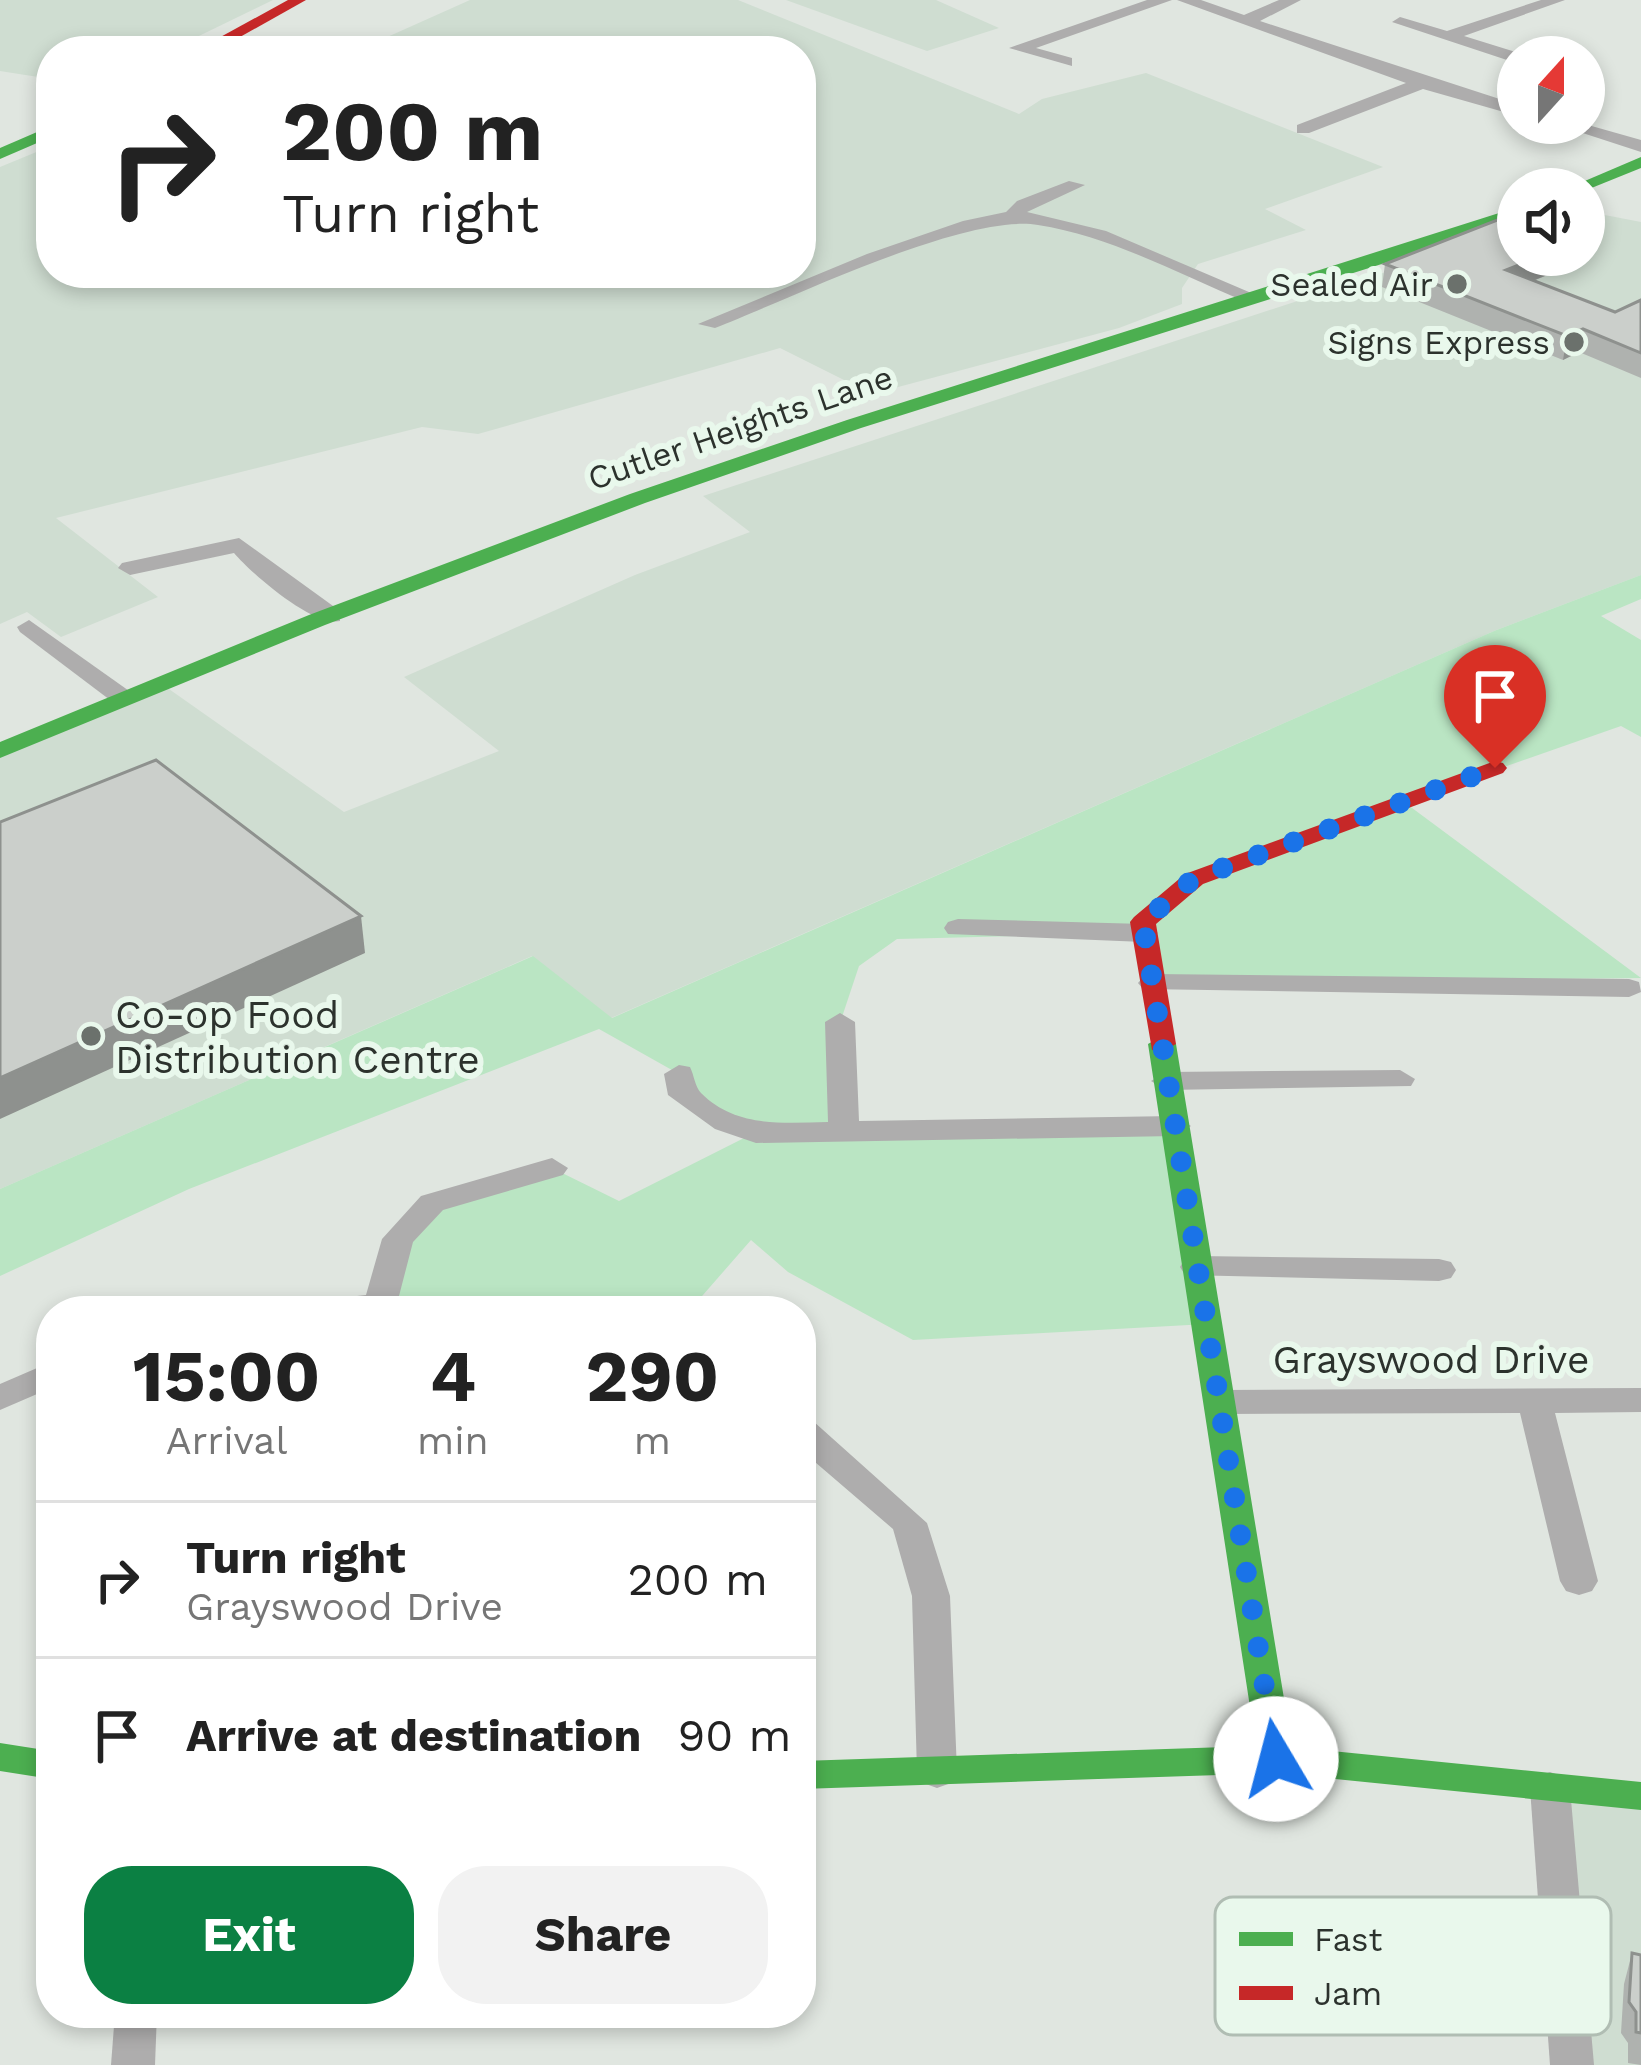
<!DOCTYPE html>
<style>
body{margin:0;font-family:"Work Sans",sans-serif;background:#f2f2f2;color:#222;height:100vh;display:flex;flex-direction:column;font-size:45px;white-space:nowrap}
*{box-sizing:border-box;margin:0}
p{font-size:39px;color:#767676}
.icon{flex:none;width:66px;height:66px;fill:none;stroke:currentColor;stroke-width:2;stroke-linecap:round;stroke-linejoin:round}
.map{position:relative;flex:1;overflow:hidden}
.sheet{position:absolute;left:36px;top:1296px;width:780px;height:732px;display:flex;flex-direction:column;background:#fff;border-radius:48px;box-shadow:0 6px 18px #0003}
.sheet>*{flex:none}
.guide{position:absolute;left:36px;top:36px;width:780px;height:252px;border-radius:48px;box-shadow:0 6px 18px #0003;background:#fff;color:#222;overflow:hidden}
.needle{width:78px;rotate:21deg}
.tools{position:absolute;left:1497px;top:36px;display:grid;gap:24px}
.tools a{display:grid;place-items:center;width:108px;height:108px;border-radius:50%;background:#fff;box-shadow:0 6px 18px #0003;font-size:60px}
.pin{position:absolute;display:grid;place-items:center;width:102px;height:102px;color:#fff;margin:-123px -51px;border-radius:50% 50% 50% 0;rotate:-45deg;box-shadow:0 0 12px #0007}
.pin .icon{rotate:45deg}
.me{position:absolute;width:132px;margin:-66px;rotate:352deg;stroke-linejoin:round;filter:drop-shadow(0 0 9px #0008)}
.turn{display:flex;align-items:center;gap:42px;height:252px;padding:0 48px;font-size:54px}
.turn .icon{width:156px;height:156px;stroke-width:2.5}
.turn b{display:block;font-size:84px;line-height:102px}
.eta{display:flex;justify-content:space-evenly;align-items:center;height:204px;text-align:center}
.eta b{font-size:72px;font-weight:700;line-height:84px}
.primary-button{display:flex;gap:24px;margin-top:auto;padding:24px 48px}
.primary-button a{flex:1;height:138px;border-radius:48px;background:#0b8043;color:#fff;font-size:48px;font-weight:700;line-height:138px;text-align:center}
.primary-button a+a{background:#f2f2f2;color:#222}
ul{padding:0;list-style:none}
li{display:flex;align-items:center;gap:36px;height:156px;padding:0 48px;border-top:3px solid #e0e0e0}
li div{flex:1}
li b{display:block;font-size:45px}
li em{font-style:normal}
.map>svg:first-child{display:block}
.built{fill:#cfddd1}
.green{fill:#bae5c3}
.lines{fill:none;stroke-linecap:round;stroke-linejoin:round}
.street{fill:#aeadad;fill-rule:evenodd}
.fast{fill:#4caf50;fill-rule:evenodd}
.jam{fill:#c62828;fill-rule:evenodd}
.wall{fill:#afb2af}
.shaded-wall{fill:#8e918e}
.building{fill:#cbcfcb;stroke:#8e918e;stroke-width:3}
.route{stroke:#1a73e8;stroke-width:21;stroke-dasharray:0 37.8}
.poi-dot{fill:#6b716c;stroke:#e9f8ec;stroke-width:4.5}
.labels{text-anchor:middle;stroke-width:12;stroke-linejoin:round;paint-order:stroke}
.far-poi-label{font-size:33px;fill:#2c322d;stroke:#e9f8ec;text-anchor:end}
.far-street-label{font-size:33px;fill:#2c322d;stroke:#e9f8ec}
.poi-label{font-size:39px;fill:#2c322d;stroke:#e9f8ec;text-anchor:start}
.street-label{font-size:39px;fill:#2c322d;stroke:#e9f8ec}
.key{fill:#e9f8ec;stroke:#b0bdb3;stroke-width:3}
.key-label{font-size:33px;fill:#2c322d}
</style>
<div class="map">
<svg width="1641" height="2065" viewBox="0 0 1641 2065">
<rect width="100%" height="100%" fill="#e0e6e0"/>
<!-- built -->
<g class="built">
<path d="M0 0H273L168 51H51V79L0 71Z"/>
<path d="M470 0H738L1019 114 1042 99 1146 73 1383 167 1265 209 1306 230 1198 264 1182 288V304L1119 328 872 394 780 348 478 434 422 427 56 518 158 597 61 637 27 612 0 624V167L51 146V273H801V51H356Z"/>
<path d="M786 0H936L999 28 927 51Z"/>
<path d="M1584 211 1641 222V575L1494 631 611 1018 532 956 0 1189V751L159 682 344 812 499 751 404 677 635 575 750 532 703 496 1453 250 1584 255Z"/>
<path d="M1550 1788 1641 1796V2065H1572Z"/>
</g>
<!-- green -->
<path class="green" d="M1641 575V599L1601 616 1641 640V737L1621 726 1404 802 1641 978 1153 983 1143 933 897 939 859 966 840 1023 844 1132 1175 1126 1207 1324 913 1340 788 1272 751 1240 689 1311H422L380 1305 432 1203 552 1168 619 1201 754 1133 726 1122 679 1074 599 1029 189 1189 0 1276V1189L533 956 612 1018 1494 631Z"/>
<g class="lines">
<!-- street -->
<g class="street">
<path d="M1147 0H1172L1036 48 1072 58V66L1009 48Z"/>
<path d="M1177 0H1201L1244 15 1279 0H1301L1260 21 1518 105V116L1423 89 1309 133H1297V125L1406 83Z"/>
<path d="M1541 0H1565L1464 36 1522 54 1516 63 1392 22 1400 17 1447 31Z"/>
<path d="M1552 123H1581L1641 140V152Z"/>
<path d="M1069 181 1085 185 1027 212 1106 231 1263 298 1246 302C1179 274 1110 236 1038 225 965 213 790 299 715 328L698 324 867 254 963 221 1006 212 1017 201Z"/>
<path d="M239 538 340 611V621C313 627 252 574 234 553L130 575 118 568 122 563Z"/>
<path d="M29 620 132 693 136 698 132 703H114L20 632 17 627Z"/>
<path d="M958 919 1144 924 1158 933 1144 942 948 934 944 928 948 922Z"/>
<path d="M1153 974 1629 979 1639 982 1641 992 1629 997 1143 989 1138 983 1143 977Z"/>
<path d="M840 1013 855 1022 859 1121 1175 1116 1191 1126 1175 1136 756 1143 715 1129 668 1095 664 1074 679 1065 690 1067C694 1075 695 1087 701 1093 736 1128 783 1123 828 1122L825 1022Z"/>
<path d="M1400 1070 1415 1079 1411 1086 1166 1090 1151 1081 1166 1072Z"/>
<path d="M552 1158 568 1168 563 1175 443 1210 413 1242 399 1296 434 1303 439 1311H290L295 1303 366 1295 382 1239 421 1196Z"/>
<path d="M1197 1256 1439 1259 1451 1262 1456 1270 1451 1278 1439 1281 1185 1275 1180 1267 1185 1259Z"/>
<path d="M51 1362V1388L0 1410V1384Z"/>
<path d="M1641 1388V1412L1555 1413 1598 1581 1592 1591 1579 1595 1566 1591 1560 1581 1520 1413 1222 1414 1210 1411 1205 1402 1210 1393 1222 1390Z"/>
<path d="M801 1418 813 1421 927 1523 950 1596 957 1772 951 1783 937 1788 923 1783 917 1772 912 1596 893 1529 801 1450Z"/>
<path d="M1550 1772 1564 1777 1570 1788 1594 2065H1550L1530 1788 1536 1777Z"/>
<path d="M115 2013H157L155 2065H111Z"/>
</g>
<!-- fast -->
<g class="fast">
<path d="M51 126V137L0 159V148Z"/>
<path d="M1641 157V168L1584 191 1566 189Z"/>
<path d="M1518 207V218L1442 245 861 428 645 503 325 625 0 758V742L309 615 630 494 847 420Z"/>
<path d="M1162 1036 1176 1044 1292 1747 1641 1782V1810L1276 1773 801 1789V1761L1256 1746 1148 1044Z"/>
<path d="M0 1743 51 1751V1779L0 1771Z"/>
</g>
<!-- jam -->
<g class="jam">
<path d="M288 0H306L215 51H195Z"/>
<path d="M1495 761 1503 763 1507 768 1503 773 1203 884 1156 924 1176 1044 1162 1052 1152 1050 1130 922 1134 917 1185 874Z"/>
</g>
</g>
<!-- wall -->
<g class="wall">
<path d="M1518 255H1578L1577 263 1533 281 1615 312 1641 300V378L1579 352 1563 360 1382 287 1385 264Z"/>
<path d="M1632 1953 1641 1955V2065L1628 2063V2043L1621 2033 1624 1984Z"/>
</g>
<!-- shaded-wall -->
<g class="shaded-wall">
<path d="M1544 255H1578L1577 263 1502 293 1506 270Z"/>
<path d="M1583 329 1579 352 1563 360 1567 336Z"/>
<path d="M361 916 365 953 0 1119V1078Z"/>
</g>
<!-- building -->
<g class="building">
<path d="M1510 215 1518 217V255H1544L1506 270 1615 312 1641 300V353L1583 329 1567 336 1385 264Z"/>
<path d="M156 760 361 916 0 1078V822Z"/>
<path d="M1632 1953 1641 1955V2033L1636 2032V2012L1629 2002Z"/>
</g>
<g class="lines">
<!-- route -->
<path class="route" d="M1276 1759 1143 922 1193 879 1495 768"/>
</g>
<!-- markers -->
<g class="poi-dot">
<circle cx="1457" cy="284" r="12"/>
<circle cx="1574" cy="342" r="12"/>
<circle cx="91" cy="1036" r="12"/>
</g>
<g class="labels">
<!-- far-poi labels -->
<g class="far-poi-label">
<text x="1433" y="296">Sealed Air</text>
<text x="1550" y="354">Signs Express</text>
</g>
<!-- far-street labels -->
<g class="far-street-label">
<text transform="translate(740 427) rotate(-19)" y="12">Cutler Heights Lane</text>
</g>
<!-- poi labels -->
<g class="poi-label">
<text x="115" y="1028">Co-op Food<tspan x="115" dy="45">Distribution Centre</tspan></text>
</g>
<!-- street labels -->
<g class="street-label">
<text x="1431" y="1373">Grayswood Drive</text>
</g>
</g>
<!-- legend -->
<rect x="1215" y="1897" width="396" height="138" rx="18" class="key"/>
<rect x="1239" y="1932" width="54" height="14" fill="#4caf50"/>
<rect x="1239" y="1986" width="54" height="14" fill="#c62828"/>
<g class="key-label">
<text x="1314" y="1951">Fast</text>
<text x="1314" y="2005">Jam</text>
</g>
</svg>
<div class="tools">
<a><svg class="needle" viewBox="-14 -14 28 28"><path d="M0-13l5 13h-10z" fill="#e53935"/><path d="M0 13l5-13h-10z" fill="#767676"/></svg></a>
<a><svg class="icon" aria-label="sound" viewBox="0 0 24 24"><path d="M4 9h4l5-4v14l-5-4H4zM17 9q2 3 0 6"/></svg></a>
</div>
<div class="pin" style="left:1495px;top:768px;background:#d93025"><svg class="icon" aria-label="arrive" viewBox="0 0 24 24"><path d="M6 21V4h12l-3 4 3 4H6"/></svg></div>
<svg class="me" style="left:1276px;top:1759px" viewBox="-20 -20 40 40"><circle r="19" fill="#fff"/><path d="M0-13L10 11 0 6-10 11z" fill="#1a73e8"/></svg>
<div class="guide">
<div class="turn"><svg class="icon" aria-label="right" viewBox="0 0 24 24"><path d="M7 20v-9h11M14 6l5 5-5 5"/></svg><div><b>200 m</b>Turn right</div></div>
</div>
<section class="sheet">
<div class="eta">
<div><b>15:00</b><p>Arrival</p></div>
<div><b>4</b><p>min</p></div>
<div><b>290</b><p>m</p></div>
</div>
<ul>
<li><svg class="icon" aria-label="right" viewBox="0 0 24 24"><path d="M7 20v-9h11M14 6l5 5-5 5"/></svg><div><b>Turn right</b><p>Grayswood Drive</p></div><em>200 m</em></li>
<li><svg class="icon" aria-label="arrive" viewBox="0 0 24 24"><path d="M6 21V4h12l-3 4 3 4H6"/></svg><div><b>Arrive at destination</b></div><em>90 m</em></li>
</ul>
<div class="primary-button"><a>Exit</a><a>Share</a></div>
</section>
</div>
